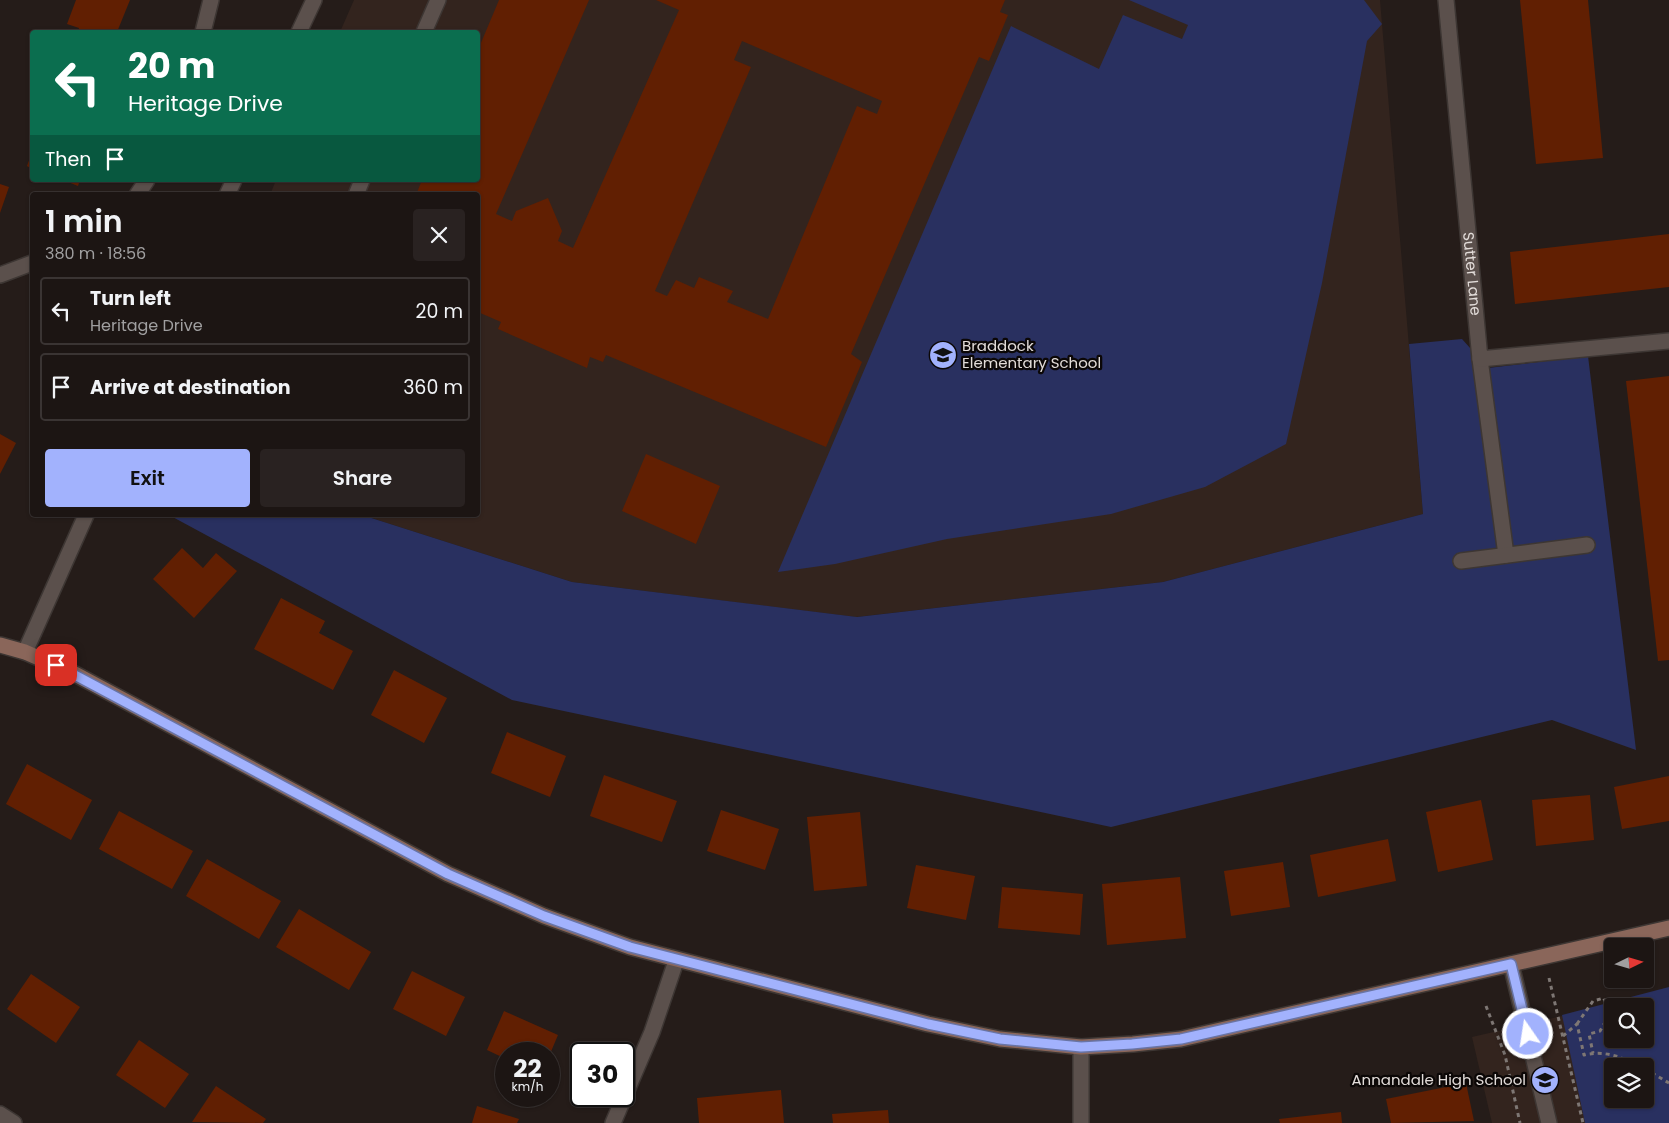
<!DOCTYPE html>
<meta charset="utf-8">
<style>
body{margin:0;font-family:Poppins,sans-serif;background:#292221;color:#f1f3f6;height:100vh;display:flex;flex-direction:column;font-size:19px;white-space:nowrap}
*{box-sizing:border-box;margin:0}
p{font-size:16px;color:#a09fa0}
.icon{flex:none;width:28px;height:28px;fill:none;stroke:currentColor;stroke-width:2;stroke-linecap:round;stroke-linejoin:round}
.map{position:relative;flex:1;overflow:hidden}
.drawer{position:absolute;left:30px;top:192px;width:450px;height:325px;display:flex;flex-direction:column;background:#1c1513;border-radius:5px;box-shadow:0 1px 4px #0004,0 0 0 1px #3a3433}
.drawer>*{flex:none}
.banner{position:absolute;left:30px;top:30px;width:450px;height:152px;border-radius:5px;box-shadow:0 1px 4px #0004,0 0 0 1px #3a3433;background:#0b6e4f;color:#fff;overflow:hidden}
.needle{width:32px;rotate:85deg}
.controls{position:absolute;left:1604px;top:938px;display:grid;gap:10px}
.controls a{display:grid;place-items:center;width:50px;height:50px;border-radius:5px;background:#1c1513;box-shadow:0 1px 4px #0004,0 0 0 1px #3a3433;font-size:25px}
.speed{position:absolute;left:495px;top:1042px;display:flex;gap:10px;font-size:25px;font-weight:700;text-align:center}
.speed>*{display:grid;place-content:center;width:65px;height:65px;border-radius:50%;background:#1c1513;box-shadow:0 1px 4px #0004,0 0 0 1px #3a3433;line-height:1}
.speed small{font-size:12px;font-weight:400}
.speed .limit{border:2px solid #111;border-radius:8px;background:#fff;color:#111}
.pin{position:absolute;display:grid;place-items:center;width:42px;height:42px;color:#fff;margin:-21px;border-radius:10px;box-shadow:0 2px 8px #0006}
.me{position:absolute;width:55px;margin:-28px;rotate:347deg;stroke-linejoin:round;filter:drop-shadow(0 0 4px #0008)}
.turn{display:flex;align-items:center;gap:18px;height:105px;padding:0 15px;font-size:22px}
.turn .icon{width:65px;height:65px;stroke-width:2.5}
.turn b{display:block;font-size:35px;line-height:42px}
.then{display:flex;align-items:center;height:48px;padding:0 15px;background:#0003;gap:10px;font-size:19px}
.round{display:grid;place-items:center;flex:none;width:52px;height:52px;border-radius:5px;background:#292221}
.headline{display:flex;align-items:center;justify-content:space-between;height:85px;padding:0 15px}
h1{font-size:30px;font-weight:600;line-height:38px}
.button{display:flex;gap:10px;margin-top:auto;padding:10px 15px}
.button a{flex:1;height:58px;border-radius:5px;background:#a2b2fd;color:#111;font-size:20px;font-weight:600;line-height:58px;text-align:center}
.button a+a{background:#292221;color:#f1f3f6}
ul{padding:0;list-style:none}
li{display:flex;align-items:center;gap:15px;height:68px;margin:0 10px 8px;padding:0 5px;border:2px solid #3a3433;border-radius:5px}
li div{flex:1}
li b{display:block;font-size:19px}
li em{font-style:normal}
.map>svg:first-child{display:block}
.built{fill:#33241e}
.green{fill:#293060;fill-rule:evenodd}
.building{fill:#611f02;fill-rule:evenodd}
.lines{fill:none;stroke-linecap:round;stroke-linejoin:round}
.lane-casing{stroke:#3d3633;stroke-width:18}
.street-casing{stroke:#3d3633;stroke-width:18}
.secondary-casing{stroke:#3d3633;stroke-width:18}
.path{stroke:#7e7774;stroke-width:3;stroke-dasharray:4 4;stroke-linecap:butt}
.lane{stroke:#5b504c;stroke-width:15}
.street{stroke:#5b504c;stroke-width:15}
.secondary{stroke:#8a665a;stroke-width:15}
.route-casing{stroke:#6974a4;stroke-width:12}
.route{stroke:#a2b2fd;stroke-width:9}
.labels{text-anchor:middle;stroke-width:4.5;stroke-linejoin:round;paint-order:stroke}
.street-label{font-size:15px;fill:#e2dcd9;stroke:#0b0706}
.poi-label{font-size:15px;fill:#e2dcd9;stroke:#0b0706;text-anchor:start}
</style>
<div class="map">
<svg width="1669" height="1123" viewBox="0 0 1669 1123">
<rect width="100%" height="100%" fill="#251c19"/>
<!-- built -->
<g class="built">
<path d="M354 0H1380L1423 514 1163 582 856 617 572 582 362 515H478V195H270L276 180H478V32H340Z"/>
<path d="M1592 1009 1617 1123H1492L1472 1037Z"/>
</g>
<!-- green -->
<g class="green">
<path d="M1129 0H1364L1382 24 1367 41 1322 283 1286 444 1205 487 1111 514 947 539 835 564 778 572 1011 26 1099 69 1123 15 1182 39 1188 25Z"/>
<path d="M1462 339 1488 368 1588 356 1636 750 1552 720 1111 827 512 700 169 515H362L572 582 857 617 1163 582 1423 514 1409 344Z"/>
<path d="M1669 987V1123H1585L1562 1015ZM1645 1006V1039H1612V1006ZM1645 1066V1099H1612V1066Z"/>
</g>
<!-- building -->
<g class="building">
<path d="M76 0H130L117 32H78L79 28 67 24Z"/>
<path d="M499 0H589L496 214 512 221 516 211 548 198 562 231 558 241 573 248 679 10 656 0H1005L1000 12 1008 15 989 61 979 57 851 354 862 362 826 447 606 355 603 362 590 357 587 368 498 329 501 322 478 312V195H416L422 180H478V50ZM742 41 882 101 877 114 857 106 768 319 727 302 733 291 699 277 694 288 676 280 667 296 655 291 751 67 734 60Z"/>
<path d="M1520 0H1588L1603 158 1536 164Z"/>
<path d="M32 152V169L27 166Z"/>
<path d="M63 180H80L78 186Z"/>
<path d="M0 184 9 187 0 213Z"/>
<path d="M1669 234V287L1515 304 1510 252Z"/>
<path d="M1669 376V660L1658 661 1626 381Z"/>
<path d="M0 434 16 443 0 474Z"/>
<path d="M646 454 720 486 696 544 622 511Z"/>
<path d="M182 548 203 568 216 553 237 571 194 618 153 579Z"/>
<path d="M281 598 325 621 319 633 353 651 333 690 254 649Z"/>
<path d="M394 670 447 698 424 743 371 715Z"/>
<path d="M507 732 566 756 550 797 491 773Z"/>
<path d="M27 764 92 800 71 840 6 804Z"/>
<path d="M604 775 677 801 662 842 590 816Z"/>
<path d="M1669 776V821L1622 829 1614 787Z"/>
<path d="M1590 795 1594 840 1536 846 1532 800Z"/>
<path d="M1481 800 1493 860 1438 872 1426 812Z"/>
<path d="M721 810 779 829 765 870 707 851Z"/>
<path d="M119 811 193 851 172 889 99 849Z"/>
<path d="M860 812 867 886 814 891 807 817Z"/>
<path d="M1388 839 1396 881 1318 897 1310 855Z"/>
<path d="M207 859 281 901 259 939 186 896Z"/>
<path d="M1283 862 1290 907 1231 916 1224 871Z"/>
<path d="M916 865 975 876 966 920 907 908Z"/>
<path d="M1180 877 1186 938 1107 945 1102 884Z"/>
<path d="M1002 887 1083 894 1080 935 998 928Z"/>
<path d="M299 909 371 952 349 990 276 947Z"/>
<path d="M412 971 465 997 446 1036 393 1009Z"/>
<path d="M31 974 80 1007 56 1043 7 1009Z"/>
<path d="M504 1011 558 1035 550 1054H506V1059L487 1050Z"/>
<path d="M139 1040 189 1074 165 1108 116 1075Z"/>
<path d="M1466 1083 1474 1121 1391 1123 1386 1099Z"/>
<path d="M216 1086 266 1119 263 1123 192 1122Z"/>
<path d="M781 1090 784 1123H699L697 1098Z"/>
<path d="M477 1106 519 1119 517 1123H472Z"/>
<path d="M888 1110 889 1123H833L832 1114Z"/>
<path d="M1341 1112 1342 1123H1280L1279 1119Z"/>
</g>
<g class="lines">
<!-- lane casing -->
<g class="lane-casing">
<g id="lane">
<path d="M424 32 438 0"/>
<path d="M356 195 362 180"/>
<path d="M1480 359 1506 555"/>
<path d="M1461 561 1587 545"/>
</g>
</g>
<!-- street casing -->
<g class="street-casing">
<g id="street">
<path id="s1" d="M1446 0 1480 359 1669 341"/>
<path d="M203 32 211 0"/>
<path d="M299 32 314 0"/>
<path d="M137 195 147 180"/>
<path d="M227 195 234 180"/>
<path d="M0 275 32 263"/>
<path d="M25 652 86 515"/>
<path d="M1511 964 1549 1123"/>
<path d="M0 1114 14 1123"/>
<path d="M613 1123 652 1032 676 961"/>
<path d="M1081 1123V1047"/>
</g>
</g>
<!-- secondary casing -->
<g class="secondary-casing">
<path id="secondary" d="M0 645 25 652 75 674 448 874 544 916 630 947 928 1024 1000 1039 1081 1047 1133 1044 1181 1039 1669 928"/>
</g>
<!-- path -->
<g class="path">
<path d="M1549 978 1583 1123"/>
<path d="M1486 1006 1505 1055 1520 1123"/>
<path d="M1577 1024 1593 1001 1604 998 1608 1017 1600 1031 1589 1034 1593 1053"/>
<path d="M1563 1036 1577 1024 1584 1055C1605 1050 1621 1057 1640 1066"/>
<path d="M1645 1069 1669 1083"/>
</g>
<!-- lane -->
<use href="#lane" class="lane"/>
<!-- street -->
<use href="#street" class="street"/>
<!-- secondary -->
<use href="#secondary" class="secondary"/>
</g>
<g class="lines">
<!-- route casing -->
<g class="route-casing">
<path id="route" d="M56 665 448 874 544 916 630 947 928 1024 1000 1039 1081 1047 1132 1044 1181 1039 1511 964 1528 1034"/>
</g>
<!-- route -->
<use href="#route" class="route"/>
</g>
<!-- icons -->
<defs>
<g id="school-disc" transform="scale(1.4375)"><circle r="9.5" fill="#a2b2fd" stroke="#0b0706"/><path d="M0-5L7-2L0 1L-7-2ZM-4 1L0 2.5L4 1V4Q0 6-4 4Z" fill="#111"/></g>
</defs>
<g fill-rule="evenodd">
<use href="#school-disc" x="943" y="355"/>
<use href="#school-disc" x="1545" y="1080"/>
</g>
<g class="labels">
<!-- street labels -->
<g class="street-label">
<text dy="5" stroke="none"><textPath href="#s1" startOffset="275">Sutter Lane</textPath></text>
</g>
<!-- poi labels -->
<g class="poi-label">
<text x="962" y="351">Braddock<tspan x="962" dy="17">Elementary School</tspan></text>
<text x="1526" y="1085" text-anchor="end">Annandale High School</text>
</g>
</g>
</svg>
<div class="controls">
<a><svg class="needle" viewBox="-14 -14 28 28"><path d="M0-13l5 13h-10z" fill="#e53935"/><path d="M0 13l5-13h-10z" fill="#a09fa0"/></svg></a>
<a><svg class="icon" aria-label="search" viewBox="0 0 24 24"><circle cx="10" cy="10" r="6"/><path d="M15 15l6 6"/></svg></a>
<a><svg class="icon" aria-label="layers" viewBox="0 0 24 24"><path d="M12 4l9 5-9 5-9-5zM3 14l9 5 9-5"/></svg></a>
</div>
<div class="speed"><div>22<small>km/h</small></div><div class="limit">30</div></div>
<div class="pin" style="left:56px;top:665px;background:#d93025"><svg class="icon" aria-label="arrive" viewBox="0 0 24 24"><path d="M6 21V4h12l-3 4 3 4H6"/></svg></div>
<svg class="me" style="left:1528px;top:1034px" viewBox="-20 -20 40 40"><circle r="17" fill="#a2b2fd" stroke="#fff" stroke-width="3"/><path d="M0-11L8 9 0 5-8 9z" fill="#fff"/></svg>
<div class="banner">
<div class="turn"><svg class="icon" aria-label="left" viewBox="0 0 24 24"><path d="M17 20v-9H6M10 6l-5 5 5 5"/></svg><div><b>20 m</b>Heritage Drive</div></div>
<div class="then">Then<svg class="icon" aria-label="arrive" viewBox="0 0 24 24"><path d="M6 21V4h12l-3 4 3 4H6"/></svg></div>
</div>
<section class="drawer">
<div class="headline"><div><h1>1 min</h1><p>380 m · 18:56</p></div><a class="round"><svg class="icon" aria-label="close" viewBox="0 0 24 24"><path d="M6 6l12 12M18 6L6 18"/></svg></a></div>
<ul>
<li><svg class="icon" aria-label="left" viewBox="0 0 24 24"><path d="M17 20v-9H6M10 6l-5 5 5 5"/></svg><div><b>Turn left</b><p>Heritage Drive</p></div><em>20 m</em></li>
<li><svg class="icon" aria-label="arrive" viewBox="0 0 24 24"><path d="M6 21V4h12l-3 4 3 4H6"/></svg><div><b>Arrive at destination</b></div><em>360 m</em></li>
</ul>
<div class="button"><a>Exit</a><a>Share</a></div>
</section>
</div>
